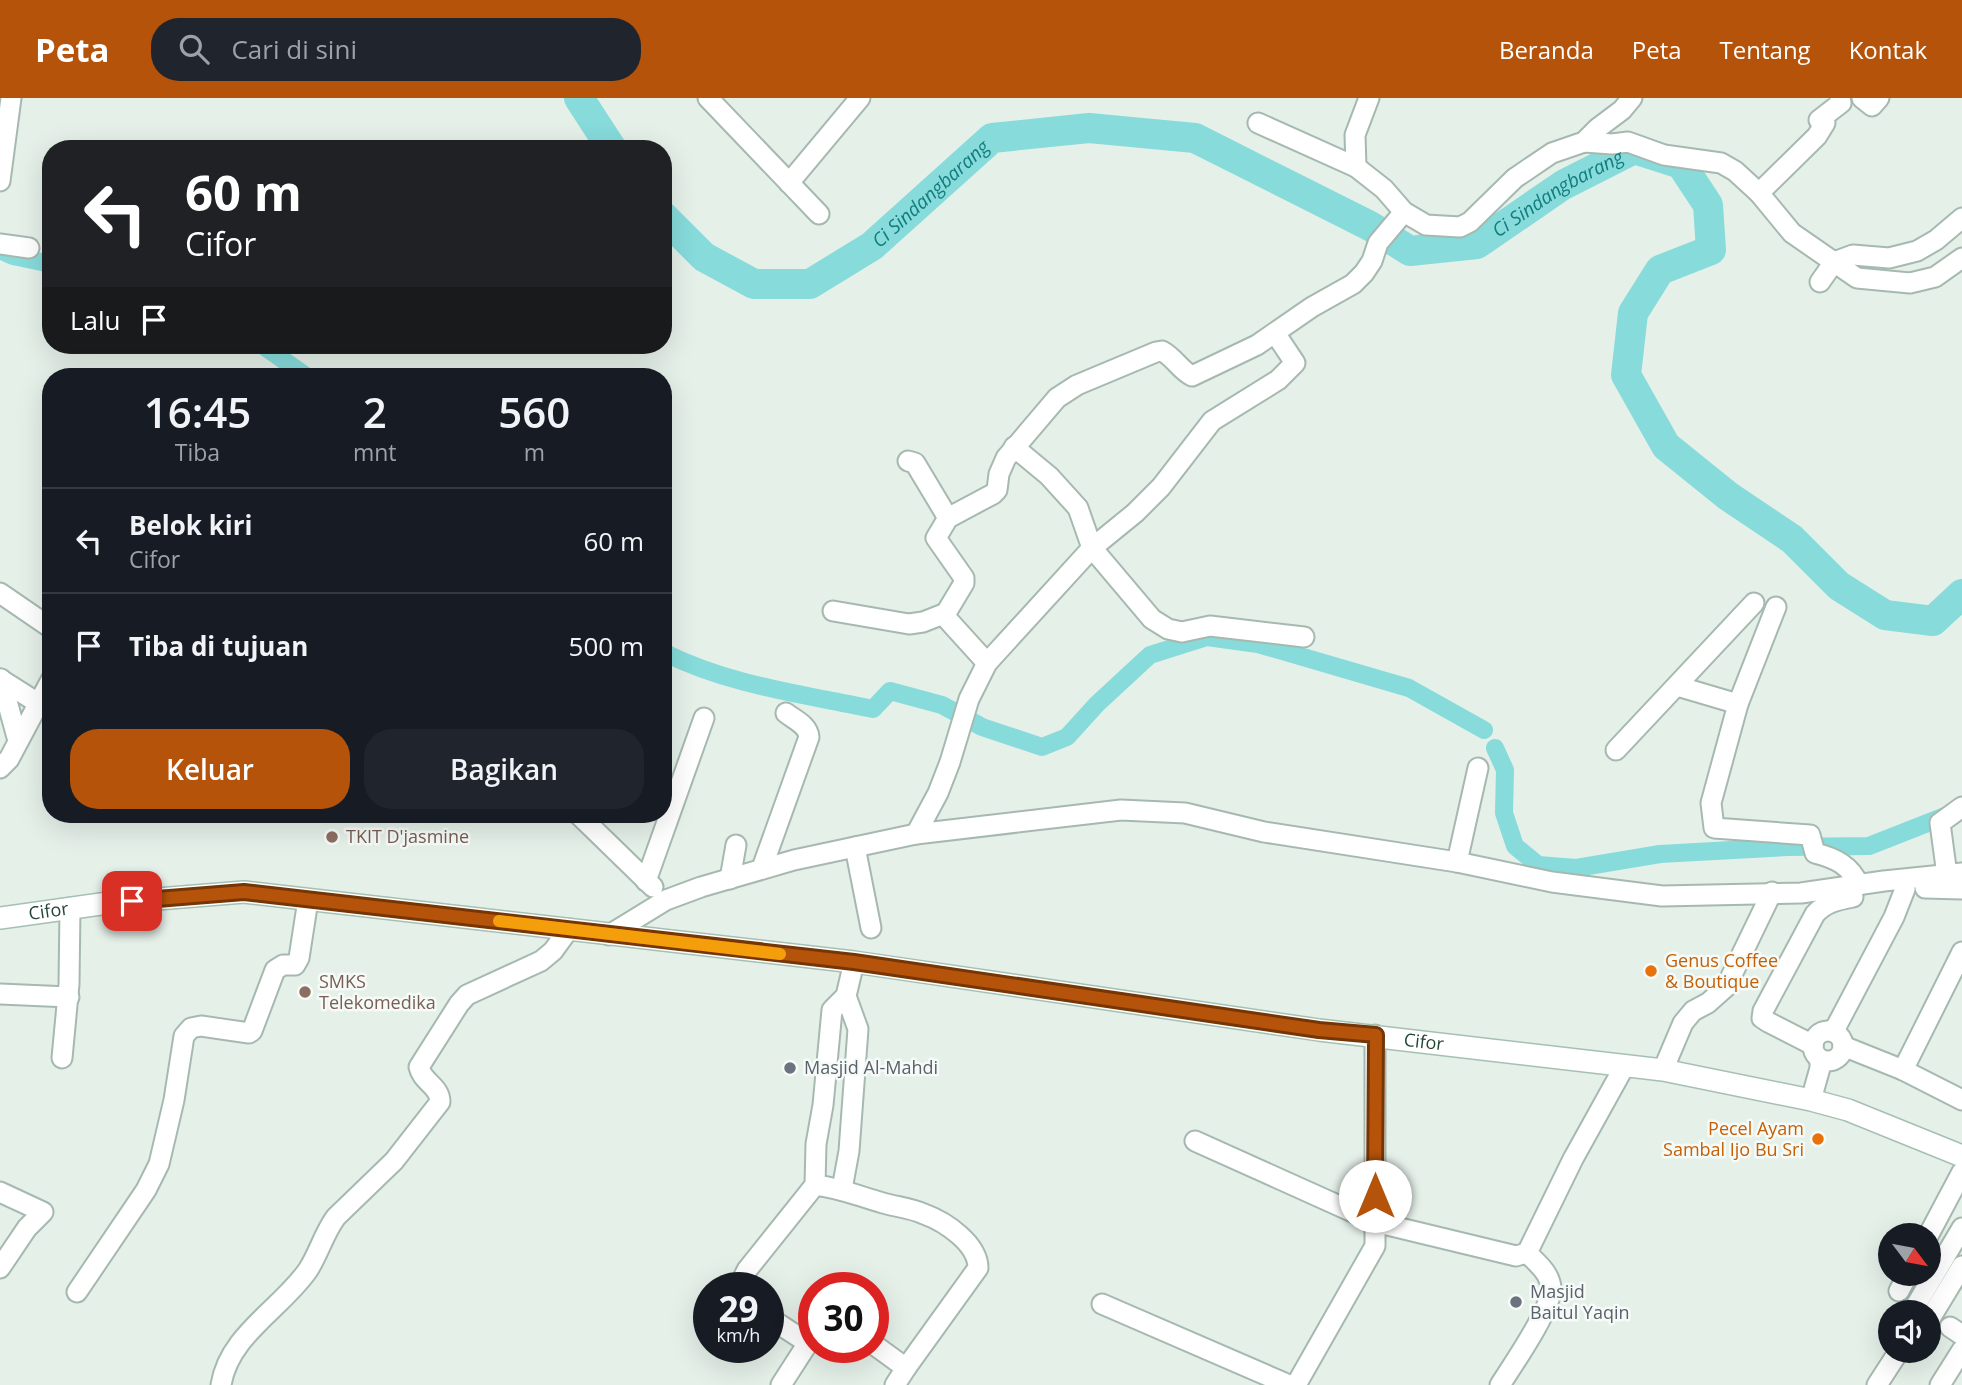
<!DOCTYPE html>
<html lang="id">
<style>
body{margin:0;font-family:"Open Sans",sans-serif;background:#20242c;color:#f1f3f6;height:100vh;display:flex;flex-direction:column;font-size:26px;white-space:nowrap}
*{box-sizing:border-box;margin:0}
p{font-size:23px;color:#9ea1a6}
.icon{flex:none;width:38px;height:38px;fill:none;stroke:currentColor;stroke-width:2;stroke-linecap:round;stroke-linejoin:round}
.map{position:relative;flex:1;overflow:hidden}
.panel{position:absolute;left:42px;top:270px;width:630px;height:455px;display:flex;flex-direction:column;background:#171b24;border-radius:28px;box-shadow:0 7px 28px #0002}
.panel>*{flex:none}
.top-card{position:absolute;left:42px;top:42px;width:630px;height:214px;border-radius:28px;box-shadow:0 7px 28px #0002;background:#202124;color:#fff;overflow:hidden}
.needle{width:46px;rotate:122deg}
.controls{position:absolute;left:1878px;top:1125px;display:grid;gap:14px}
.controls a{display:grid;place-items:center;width:63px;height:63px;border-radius:50%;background:#171b24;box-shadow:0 7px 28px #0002;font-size:35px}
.speed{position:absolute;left:693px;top:1174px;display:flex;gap:14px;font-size:35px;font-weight:700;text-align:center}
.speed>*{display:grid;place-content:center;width:91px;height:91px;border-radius:50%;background:#171b24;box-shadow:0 7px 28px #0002;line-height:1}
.speed small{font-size:18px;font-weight:400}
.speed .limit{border:10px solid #d22;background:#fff;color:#111}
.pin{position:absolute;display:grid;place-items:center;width:60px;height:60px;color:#fff;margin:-30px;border-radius:14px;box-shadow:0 4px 10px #0006}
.me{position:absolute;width:77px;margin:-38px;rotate:0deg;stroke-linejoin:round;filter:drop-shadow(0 0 5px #0008)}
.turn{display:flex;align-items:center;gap:24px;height:147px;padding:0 28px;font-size:32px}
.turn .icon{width:91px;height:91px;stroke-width:2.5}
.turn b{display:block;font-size:49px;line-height:60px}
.then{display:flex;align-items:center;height:66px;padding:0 28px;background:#0003;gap:14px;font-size:26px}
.eta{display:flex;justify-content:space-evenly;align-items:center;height:119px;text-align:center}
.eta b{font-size:42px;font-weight:600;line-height:49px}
.cta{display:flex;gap:14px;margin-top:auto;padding:14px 28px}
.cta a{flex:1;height:80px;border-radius:28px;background:#b45309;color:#fff;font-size:28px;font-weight:600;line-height:80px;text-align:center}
.cta a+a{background:#20242c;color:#f1f3f6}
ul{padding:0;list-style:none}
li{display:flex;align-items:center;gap:21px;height:105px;padding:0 28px;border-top:2px solid #363941}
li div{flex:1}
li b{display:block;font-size:26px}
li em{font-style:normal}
header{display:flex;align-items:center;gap:42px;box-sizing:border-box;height:98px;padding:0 35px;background:#b45309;color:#fff}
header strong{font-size:33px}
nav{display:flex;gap:38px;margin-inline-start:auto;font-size:24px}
.search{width:490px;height:63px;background:#20242c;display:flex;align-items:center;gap:18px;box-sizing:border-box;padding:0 24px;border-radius:28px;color:#9ea1a6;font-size:26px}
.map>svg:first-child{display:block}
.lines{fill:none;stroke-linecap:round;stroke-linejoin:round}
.canal{stroke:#87dbdb;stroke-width:18}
.river{stroke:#87dbdb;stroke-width:30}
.street-casing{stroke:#a6b9b0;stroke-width:23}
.secondary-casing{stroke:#a5c0b2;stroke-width:24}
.street{stroke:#fff;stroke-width:19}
.secondary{stroke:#fff;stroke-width:21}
.route-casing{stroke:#753606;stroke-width:18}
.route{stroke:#b45309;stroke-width:12}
.slow{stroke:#f59e0b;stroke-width:12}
.education-dot{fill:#8d6e63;stroke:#f6fbf8;stroke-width:2.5}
.food-dot{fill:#e8710a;stroke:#f6fbf8;stroke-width:2.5}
.worship-dot{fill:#6b7280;stroke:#f6fbf8;stroke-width:2.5}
.labels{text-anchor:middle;stroke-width:5;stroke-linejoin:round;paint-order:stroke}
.education-label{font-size:18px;fill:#785e54;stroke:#f6fbf8;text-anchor:start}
.street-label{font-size:18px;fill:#214536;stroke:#f6fbf8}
.food-label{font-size:18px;fill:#c56008;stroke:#f6fbf8;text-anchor:start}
.worship-label{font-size:18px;fill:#5b616d;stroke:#f6fbf8;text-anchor:start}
.water-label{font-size:19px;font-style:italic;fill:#127c7e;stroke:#f6fbf8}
</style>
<header>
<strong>Peta</strong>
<div class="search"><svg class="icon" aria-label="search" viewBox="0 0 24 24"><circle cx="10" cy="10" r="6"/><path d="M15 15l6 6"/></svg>Cari di sini</div>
<nav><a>Beranda</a><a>Peta</a><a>Tentang</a><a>Kontak</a></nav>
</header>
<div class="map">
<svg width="1962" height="1287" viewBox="0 0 1962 1287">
<rect width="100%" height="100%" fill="#e5f0e9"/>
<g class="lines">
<!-- canal -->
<g class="canal">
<path d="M0 152 13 158 51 166"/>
<path d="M262 247 306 278"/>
<path d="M663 554C728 587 802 596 873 611L890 593 942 607 982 629 1042 649 1067 639 1097 606 1150 557 1207 539 1258 546 1409 590 1484 632"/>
<path d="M1495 650 1505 672 1504 715 1515 748 1538 767 1576 770 1660 756 1787 749 1869 748 1953 715"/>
</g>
<!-- river -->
<g class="river">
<path d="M579 0 612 51"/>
<path id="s1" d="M663 118 704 159 754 186H810L872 148 992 40 1089 30 1195 40 1370 128 1410 153 1477 146 1563 87 1634 51 1681 66 1708 107 1711 152 1660 172 1633 215 1626 277 1666 348 1728 398 1792 441 1839 488 1885 517 1933 523 1962 496"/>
</g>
<!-- street casing -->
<g class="street-casing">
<g id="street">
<path d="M708 0 819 116"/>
<path d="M1862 0 1872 8 1879 0"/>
<path d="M1258 25 1356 69 1384 91 1404 114 1426 127 1460 129 1470 124 1515 80 1552 55 1584 44 1598 30 1622 12 1632 0"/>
<path d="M1584 44 1612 46 1628 44 1664 57 1721 65 1735 73 1759 95 1792 135 1857 180 1910 185 1935 179 1962 160"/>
<path d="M1356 69 1355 37 1369 0"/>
<path d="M0 83 11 0"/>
<path d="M789 85 860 0"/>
<path d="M1759 95 1817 38 1825 25 1819 22 1841 5 1840 0"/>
<path d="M0 146 29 150"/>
<path d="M1820 184 1834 164 1853 157 1889 160 1917 153 1936 142 1962 120"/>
<path d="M1014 349 1049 378 1078 410 1092 450 1152 521 1168 531 1182 534 1210 528 1304 539"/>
<path d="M908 363 915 365 948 420"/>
<path d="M0 495 51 530"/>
<path d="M1776 509 1738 606 1711 705 1714 730 1810 737 1815 755C1835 760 1850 767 1859 787"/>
<path d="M833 513 909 526 923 524 946 515"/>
<path d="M987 565 948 522 946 515 964 485V480L936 440 948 420 993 396 997 392 999 376 1006 360 1057 300 1077 287 1156 254 1162 253C1174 259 1180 272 1192 278L1257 247 1312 209 1353 186 1364 175 1372 163 1378 145 1404 114"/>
<path d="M0 581 38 605"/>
<path d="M1 581 18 643"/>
<path d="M1677 588 1738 606"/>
<path d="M1616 652 1754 505"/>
<path d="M0 670 9 661 51 582"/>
<path d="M578 716 653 789"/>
<path d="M916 736 938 695 950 664 969 601 987 565 1092 450 1135 415 1161 389 1212 323 1278 282 1295 265 1275 235"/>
<path d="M855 749 871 830"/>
<path d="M1457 764 1478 670"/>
<path d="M762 770 809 639C808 627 795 622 786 615"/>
<path d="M1947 777 1940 725 1962 709"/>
<path d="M730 781 736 747"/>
<path d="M646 783 704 620"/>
<path d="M1925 790 1962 791"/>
<path d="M609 837 666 802 701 789 794 762 916 736 1121 712 1185 715 1264 734 1457 764 1552 784 1662 798 1801 795 1884 783 1962 775"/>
<path d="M0 896 69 899"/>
<circle cx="1828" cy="948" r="15"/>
<path d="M1831 933 1836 929 1894 819 1905 791"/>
<path d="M1813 947 1768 924 1762 920 1763 913 1815 816C1826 804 1838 802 1853 799"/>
<path d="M1843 948 1903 972 1962 1002"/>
<path d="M62 960 69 886 70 810"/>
<path d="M1663 972 1683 925 1693 913 1708 905 1726 889 1772 794"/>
<path d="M1903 972 1962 854"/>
<path d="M1811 1002 1820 970V961"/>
<path d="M1195 1043 1375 1124V937"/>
<path d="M815 1087C841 1090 858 1098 883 1105 897 1109 911 1110 924 1116 946 1124 978 1146 978 1170L906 1270 873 1246"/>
<path d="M842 1091 849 1053 858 931 846 898"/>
<path d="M0 1094 43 1114 27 1130 0 1170"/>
<path d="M1928 1138 1962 1074"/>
<path d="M738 1190 747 1172 815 1087 816 1046 823 1007 832 912 846 898 854 864"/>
<path d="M1899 1193 1908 1176"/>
<path d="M77 1194 146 1092 159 1066 174 1002 184 938 191 930 201 928 249 935 252 933 275 872 283 867H295L299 860 308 802"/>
<path d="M1102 1206 1289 1287"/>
<path d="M1912 1214 1962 1130"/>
<path d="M768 1219 808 1245 781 1287"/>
<path d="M1928 1224 1962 1168"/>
<path d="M1950 1229 1962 1237"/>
<path d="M221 1287C229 1237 281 1211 308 1172 319 1155 324 1135 336 1119L394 1063 440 1004C440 988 422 984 419 969L459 906 467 897 541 863 553 853 569 831"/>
<path d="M895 1287 906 1270"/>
<path d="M1296 1287 1375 1148V1124L1516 1158 1527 1155 1573 1061 1624 969"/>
<path d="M1500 1287C1512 1268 1552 1211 1551 1190 1550 1175 1537 1165 1527 1155"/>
<path d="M1877 1287 1899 1253"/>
<path d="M1940 1287 1962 1252"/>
</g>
</g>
<!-- secondary casing -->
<g class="secondary-casing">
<g id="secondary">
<path id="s2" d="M0 820 108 805 244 794 854 864 1319 932 1663 972 1811 1002 1848 1012 1962 1058"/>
</g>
</g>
<!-- street -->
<use href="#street" class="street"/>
<!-- secondary -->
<use href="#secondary" class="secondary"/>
</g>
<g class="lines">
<!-- route casing -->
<g class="route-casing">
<path id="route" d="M132 803 244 794 854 864 1319 932 1376 937 1375 1098"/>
</g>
<!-- route -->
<use href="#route" class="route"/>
<!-- slow -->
<path class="slow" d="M499 823 780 856"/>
</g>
<!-- markers -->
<g class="education-dot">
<circle cx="332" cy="739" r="7"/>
<circle cx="305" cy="894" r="7"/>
</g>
<g class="food-dot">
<circle cx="1651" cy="873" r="7"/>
<circle cx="1818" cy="1041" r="7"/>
</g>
<g class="worship-dot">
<circle cx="790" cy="970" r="7"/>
<circle cx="1516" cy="1204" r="7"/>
</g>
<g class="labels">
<!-- education labels -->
<g class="education-label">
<text x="346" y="745">TKIT D'jasmine</text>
<text x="319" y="890">SMKS<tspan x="319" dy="21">Telekomedika</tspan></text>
</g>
<!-- street labels -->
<g class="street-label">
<text dy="6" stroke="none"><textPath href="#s2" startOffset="49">Cifor</textPath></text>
<text dy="6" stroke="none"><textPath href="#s2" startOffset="1435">Cifor</textPath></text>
</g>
<!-- food labels -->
<g class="food-label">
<text x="1665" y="869">Genus Coffee<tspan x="1665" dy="21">&amp; Boutique</tspan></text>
<text x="1804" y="1037" text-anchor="end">Pecel Ayam<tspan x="1804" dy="21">Sambal Ijo Bu Sri</tspan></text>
</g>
<!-- worship labels -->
<g class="worship-label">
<text x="804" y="976">Masjid Al-Mahdi</text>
<text x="1530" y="1200">Masjid<tspan x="1530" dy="21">Baitul Yaqin</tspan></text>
</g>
<!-- water labels -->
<g class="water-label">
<text dy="7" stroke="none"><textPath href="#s1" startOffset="322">Ci Sindangbarang</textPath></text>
<text dy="7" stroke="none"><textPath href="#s1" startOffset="1015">Ci Sindangbarang</textPath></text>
</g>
</g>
</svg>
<div class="controls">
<a><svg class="needle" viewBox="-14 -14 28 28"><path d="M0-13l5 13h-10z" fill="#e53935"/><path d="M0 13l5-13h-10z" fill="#9ea1a6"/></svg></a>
<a><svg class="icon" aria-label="sound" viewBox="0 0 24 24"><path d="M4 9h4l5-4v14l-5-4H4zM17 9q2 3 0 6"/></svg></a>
</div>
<div class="speed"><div>29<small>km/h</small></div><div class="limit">30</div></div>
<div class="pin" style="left:132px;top:803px;background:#d93025"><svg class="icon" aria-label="arrive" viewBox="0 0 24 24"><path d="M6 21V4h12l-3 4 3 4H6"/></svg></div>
<svg class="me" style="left:1375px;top:1098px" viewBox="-20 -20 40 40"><circle r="19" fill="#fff"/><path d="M0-13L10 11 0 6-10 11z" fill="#b45309"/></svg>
<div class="top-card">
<div class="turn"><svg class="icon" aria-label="left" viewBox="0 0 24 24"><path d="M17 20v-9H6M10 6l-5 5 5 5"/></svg><div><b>60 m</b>Cifor</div></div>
<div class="then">Lalu<svg class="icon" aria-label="arrive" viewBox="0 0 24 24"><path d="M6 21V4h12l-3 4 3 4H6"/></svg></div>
</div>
<section class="panel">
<div class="eta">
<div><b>16:45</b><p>Tiba</p></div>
<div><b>2</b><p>mnt</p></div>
<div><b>560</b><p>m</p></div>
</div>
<ul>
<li><svg class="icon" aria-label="left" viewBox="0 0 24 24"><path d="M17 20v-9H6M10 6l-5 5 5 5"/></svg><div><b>Belok kiri</b><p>Cifor</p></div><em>60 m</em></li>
<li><svg class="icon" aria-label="arrive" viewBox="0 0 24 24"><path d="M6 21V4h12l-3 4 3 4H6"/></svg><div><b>Tiba di tujuan</b></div><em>500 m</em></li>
</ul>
<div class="cta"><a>Keluar</a><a>Bagikan</a></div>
</section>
</div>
